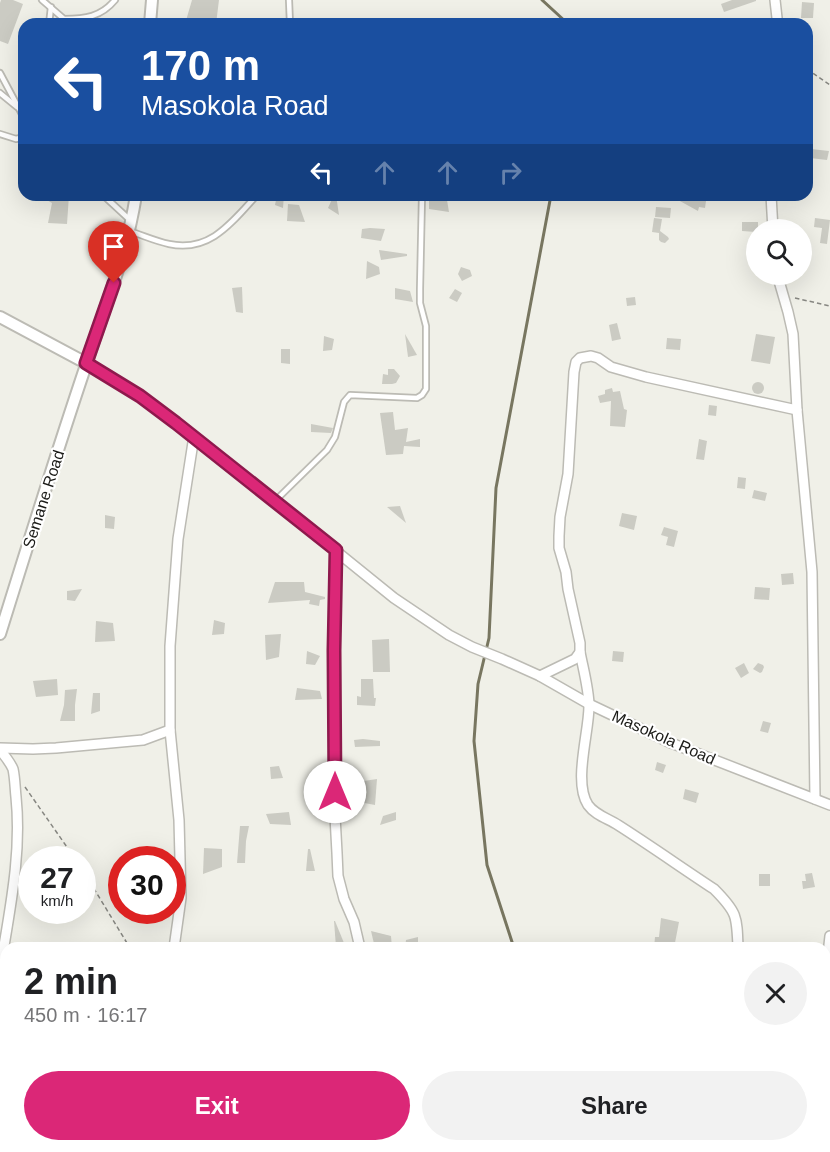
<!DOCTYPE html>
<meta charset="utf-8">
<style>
body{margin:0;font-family:Arial,sans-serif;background:#f2f2f2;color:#202124;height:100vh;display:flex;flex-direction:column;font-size:22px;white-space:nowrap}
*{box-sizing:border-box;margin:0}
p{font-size:20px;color:#757577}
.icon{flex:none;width:33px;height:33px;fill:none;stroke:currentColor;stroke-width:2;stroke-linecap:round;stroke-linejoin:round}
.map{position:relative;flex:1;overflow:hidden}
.details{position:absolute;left:0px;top:942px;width:831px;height:210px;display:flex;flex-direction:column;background:#fff;border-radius:18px 18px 0 0;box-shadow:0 6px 24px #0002}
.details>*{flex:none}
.top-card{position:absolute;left:18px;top:18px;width:795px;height:183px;border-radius:18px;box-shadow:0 6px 24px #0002;background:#1a4fa0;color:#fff;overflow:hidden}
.tools{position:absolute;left:746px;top:219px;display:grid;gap:12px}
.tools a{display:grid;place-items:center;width:66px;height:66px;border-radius:50%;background:#fff;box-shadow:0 6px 24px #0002;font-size:30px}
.speed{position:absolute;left:18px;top:846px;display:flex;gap:12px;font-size:30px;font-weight:700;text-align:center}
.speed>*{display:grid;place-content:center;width:78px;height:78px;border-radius:50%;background:#fff;box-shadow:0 6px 24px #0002;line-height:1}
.speed small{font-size:15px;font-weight:400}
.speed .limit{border:9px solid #d22;background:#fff;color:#111}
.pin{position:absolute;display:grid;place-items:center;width:51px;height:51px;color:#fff;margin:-62px -26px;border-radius:50% 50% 50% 0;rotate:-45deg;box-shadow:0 0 6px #0007}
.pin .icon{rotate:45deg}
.me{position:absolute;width:66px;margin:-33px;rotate:0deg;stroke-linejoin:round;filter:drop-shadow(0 0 4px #0008)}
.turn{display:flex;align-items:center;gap:21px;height:126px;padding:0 24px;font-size:27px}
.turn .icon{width:78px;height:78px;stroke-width:2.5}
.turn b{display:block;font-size:42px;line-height:51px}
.lanes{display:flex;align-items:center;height:57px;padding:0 24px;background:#0003;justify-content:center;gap:30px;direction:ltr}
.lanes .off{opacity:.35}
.round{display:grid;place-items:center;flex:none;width:63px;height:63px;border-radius:32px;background:#f2f2f2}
.overview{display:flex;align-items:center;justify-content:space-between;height:102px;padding:0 24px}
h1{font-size:36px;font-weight:700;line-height:45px}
.primary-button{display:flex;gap:12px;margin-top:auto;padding:12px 24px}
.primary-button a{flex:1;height:69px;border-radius:36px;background:#db2777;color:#fff;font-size:24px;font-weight:700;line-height:69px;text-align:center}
.primary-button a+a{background:#f2f2f2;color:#202124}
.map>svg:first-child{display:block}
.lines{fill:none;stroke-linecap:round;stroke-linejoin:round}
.stream{stroke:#787660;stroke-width:3}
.building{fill:#cbcbc3}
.service-casing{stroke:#bcbbb4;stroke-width:8}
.minor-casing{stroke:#bcbbb4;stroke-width:12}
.tertiary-casing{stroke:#bcbbb4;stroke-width:14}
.path{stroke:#878782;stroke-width:1.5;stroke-dasharray:4.5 3;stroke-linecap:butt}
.service{stroke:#fff;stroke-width:4.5}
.minor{stroke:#fff;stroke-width:9}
.tertiary{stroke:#fff;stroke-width:10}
.route-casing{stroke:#8e194d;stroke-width:15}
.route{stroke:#db2777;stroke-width:10}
.labels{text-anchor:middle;stroke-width:4.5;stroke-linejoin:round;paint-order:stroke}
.street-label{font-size:16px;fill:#1a1a17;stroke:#fff}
</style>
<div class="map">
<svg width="830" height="1152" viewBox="0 0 830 1152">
<rect width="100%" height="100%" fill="#f0f0e8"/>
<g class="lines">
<!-- stream -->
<g class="stream">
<path d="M542 0 566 22V24"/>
<path d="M514 948 487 865 474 741 478 684 489 638 496 488 551 195"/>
<path d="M551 1146V1152"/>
</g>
</g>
<!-- building -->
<g class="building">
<path d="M1 0H13L23 4 8 44 0 41V3Z"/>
<path d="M192 0H219L216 24H185Z"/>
<path d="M732 0H756V1L724 12 721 4Z"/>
<path d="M802 2 814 3 813 18H801Z"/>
<path d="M811 149 829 151 827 160 810 158Z"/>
<path d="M38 195H69L67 224 48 223 52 203Z"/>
<path d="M277 195H284L283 208 275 205Z"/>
<path d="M334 195H336L339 215 328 208Z"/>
<path d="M669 195H701L700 199 706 201 705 208 699 207 698 211Z"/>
<path d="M447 200 449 212 429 209V201Z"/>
<path d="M288 204 299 205 305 222 287 221Z"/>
<path d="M656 207 671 208 670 218 655 217Z"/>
<path d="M654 218 662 219 660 231 668 237 669 239 665 243 661 242 659 240V233L652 232Z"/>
<path d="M815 218 830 220 827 244 820 243 822 228 814 227Z"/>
<path d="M742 222H758V230H756V232L742 231Z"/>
<path d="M370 228 385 229 381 241 361 238 362 229Z"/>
<path d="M379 250 407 254V256L381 260Z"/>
<path d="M367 261 379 267 380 274 366 279Z"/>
<path d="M461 267 470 270 472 276 462 281 458 274Z"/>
<path d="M242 287 243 313 236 312 232 288Z"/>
<path d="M395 288 410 291 413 302 395 299Z"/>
<path d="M455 289 462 293 457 302 449 298Z"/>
<path d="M635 297 636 305 627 306 626 298Z"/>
<path d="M617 323 621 339 612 341 609 325Z"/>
<path d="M405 334 417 355 408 357Z"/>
<path d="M756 334 775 337 770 364 751 361Z"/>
<path d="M324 336 334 339 332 350 323 351Z"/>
<path d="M667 338 681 339 680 350 666 349Z"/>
<path d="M281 349H290V364L281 363Z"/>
<path d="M388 369H394L400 376 396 383 392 384H382L383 374 388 375Z"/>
<circle cx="758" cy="388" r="6"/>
<path d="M612 388 613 392 620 391 624 409 627 410 625 427 610 426 611 401 600 403 598 396 605 394V390Z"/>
<path d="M709 405 717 406 716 416 708 415Z"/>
<path d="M393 412 395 430 408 428 406 442 420 439V447L404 446 403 454 386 455 380 413Z"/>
<path d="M311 424 333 428 331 433 311 432Z"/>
<path d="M699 439 707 441 704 460 696 459Z"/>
<path d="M738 477 746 478 745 489 737 488Z"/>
<path d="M754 490 767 493 765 501 752 498Z"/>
<path d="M400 506 406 523 387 507Z"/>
<path d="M622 513 637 516 634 530 619 526Z"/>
<path d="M105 515 115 517 114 529 105 528Z"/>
<path d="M664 527 678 531 674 547 666 545 668 537 661 535Z"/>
<path d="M793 573 794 584 782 585 781 574Z"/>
<path d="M275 582H304L305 592 325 597V599L320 600 319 606 309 604 310 600 268 603Z"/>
<path d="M755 587 770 588 769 600 754 599Z"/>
<path d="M82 589 75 601 67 600V591Z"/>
<path d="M214 620 225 623 224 634 212 635Z"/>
<path d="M96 621 113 623 115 641 95 642Z"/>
<path d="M281 634 279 657 266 660 265 635Z"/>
<path d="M389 639 390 672H373L372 640Z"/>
<path d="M307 651 320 656 315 665 306 664Z"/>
<path d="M613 651 624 652 623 662 612 661Z"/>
<path d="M744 663 749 673 741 678 735 668Z"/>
<path d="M758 663 763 665 764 667 762 672 760 673 753 669Z"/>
<path d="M57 679 58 695 36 697 33 681Z"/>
<path d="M361 679H373L374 698H376L375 706 357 705V696L361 697Z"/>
<path d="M297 688 320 691 322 699 295 700Z"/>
<path d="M77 689 75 705V721H60L64 705 65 690Z"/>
<path d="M93 693H100V711L91 714Z"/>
<path d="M763 721 771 723 768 733 760 731Z"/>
<path d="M363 739 380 741V746L355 747 354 740Z"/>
<path d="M657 762 666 765 663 773 655 770Z"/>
<path d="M279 766 283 778 271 779 270 767Z"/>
<path d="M377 779 375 805 359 802 357 782Z"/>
<path d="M685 789 699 793 696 803 683 799Z"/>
<path d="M289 812 291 825 270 824 266 814Z"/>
<path d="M396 812V820L380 825 383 816Z"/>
<path d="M240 826H249L246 841 245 863H237Z"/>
<path d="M204 848 222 849V867L203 874Z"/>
<path d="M308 849H310L315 871H306Z"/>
<path d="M812 873 815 887 803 889 802 881H806L805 874Z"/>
<rect x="759" y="874" width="11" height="12"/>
<path d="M661 918 679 922 674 948H654L655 937H659Z"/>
<path d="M334 921H335L344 943 336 947Z"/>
<path d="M371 931 391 936 392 948H375Z"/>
<path d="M418 937V948H405L406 940Z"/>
</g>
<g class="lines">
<!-- service casing -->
<g class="service-casing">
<g id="service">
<path d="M42 0 64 19C85 19 101 17 115 0"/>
<path d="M289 0 290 24"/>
<path d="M49 24 51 7"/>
<path d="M0 73 24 118"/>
<path d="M0 93 17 107"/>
<path d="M0 134 16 139 24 137"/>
<path d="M103 195 130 220"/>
<path d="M129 231C142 235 155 241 169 244 210 253 232 222 257 195"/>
<path d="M275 501 327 450 335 437 344 402 350 395 417 398 422 395 426 389V326L420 303V289L422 195"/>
</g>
</g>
<!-- minor casing -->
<g class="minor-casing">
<g id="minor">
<path d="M775 0 777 18V24"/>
<path d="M771 195 773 230"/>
<path d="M777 274 788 312 793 334 797 410 812 572 815 799"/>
<path d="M86 363 140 396 226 462 394 598 449 635 472 647 502 659 540 676 589 704 671 743 830 805"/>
<path d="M336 550 334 650 335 816 337 853 338 876 344 899 354 922 360 948"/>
<path d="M580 652C583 668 589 690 589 706 589 733 573 782 588 805 595 815 609 819 618 825 651 846 682 868 714 889 737 912 737 916 738 948"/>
<path d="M540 676 575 659 580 652V643L568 589 566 572 559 548V536L560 517 568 474 574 372 576 362 580 358 591 356 598 358 611 367 646 377 797 410"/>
<path d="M0 748 33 749 56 748 143 740 170 730"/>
<path d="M0 750C5 756 10 762 13 769 15 778 15 788 16 797 22 855 9 913 0 970"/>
<path d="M830 936 825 981 830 1032"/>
<path d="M174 948 181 898 179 820 170 730V646L178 539 194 436"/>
<path d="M207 1146 208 1152"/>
<path d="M387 1146 388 1152"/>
<path d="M746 1146V1152"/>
</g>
</g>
<!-- tertiary casing -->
<g class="tertiary-casing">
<g id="tertiary">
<path d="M150 24 152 0"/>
<path d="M0 317 86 363"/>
<path d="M0 634C28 544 56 454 86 365 104 309 127 254 136 195"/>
</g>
</g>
<!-- path -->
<g class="path">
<path d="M807 69 830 85"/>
<path d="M795 298 830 306"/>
<path d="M25 787 76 860"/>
<path d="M82 869 130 948"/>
</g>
<!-- service -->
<use href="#service" class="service"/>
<!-- minor -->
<use href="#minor" class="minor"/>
<!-- tertiary -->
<use href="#tertiary" class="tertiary"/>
</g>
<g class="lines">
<!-- route casing -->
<g class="route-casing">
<path id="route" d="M114 283 86 363 140 396 176 423 336 550 334 650 335 792"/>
</g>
<!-- route -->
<use href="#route" class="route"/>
</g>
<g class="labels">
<!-- street labels -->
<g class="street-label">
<text transform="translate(43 499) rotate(-72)" y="6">Semane Road</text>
<text transform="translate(664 737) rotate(24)" y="6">Masokola Road</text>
</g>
</g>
</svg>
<div class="tools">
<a><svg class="icon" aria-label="search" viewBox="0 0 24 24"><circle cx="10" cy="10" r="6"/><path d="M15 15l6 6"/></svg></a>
</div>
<div class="speed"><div>27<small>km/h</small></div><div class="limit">30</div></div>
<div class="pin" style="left:114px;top:283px;background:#d93025"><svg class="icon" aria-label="arrive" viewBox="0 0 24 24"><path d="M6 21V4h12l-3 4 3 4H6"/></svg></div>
<svg class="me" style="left:335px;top:792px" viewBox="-20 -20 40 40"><circle r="19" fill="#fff"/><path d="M0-13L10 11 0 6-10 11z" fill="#db2777"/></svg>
<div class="top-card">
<div class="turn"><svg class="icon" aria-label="left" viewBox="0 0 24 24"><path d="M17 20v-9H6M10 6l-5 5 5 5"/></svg><div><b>170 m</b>Masokola Road</div></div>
<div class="lanes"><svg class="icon" aria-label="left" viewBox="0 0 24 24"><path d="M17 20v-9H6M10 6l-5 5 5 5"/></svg><svg class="icon off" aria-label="ahead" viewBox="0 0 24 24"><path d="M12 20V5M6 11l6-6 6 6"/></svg><svg class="icon off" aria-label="ahead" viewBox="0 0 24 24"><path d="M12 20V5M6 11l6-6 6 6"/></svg><svg class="icon off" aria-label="right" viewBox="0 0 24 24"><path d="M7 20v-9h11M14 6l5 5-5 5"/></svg></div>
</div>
<section class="details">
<div class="overview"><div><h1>2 min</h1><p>450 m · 16:17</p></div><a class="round"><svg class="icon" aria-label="close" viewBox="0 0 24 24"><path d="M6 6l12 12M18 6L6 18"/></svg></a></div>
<div class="primary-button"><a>Exit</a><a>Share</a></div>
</section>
</div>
